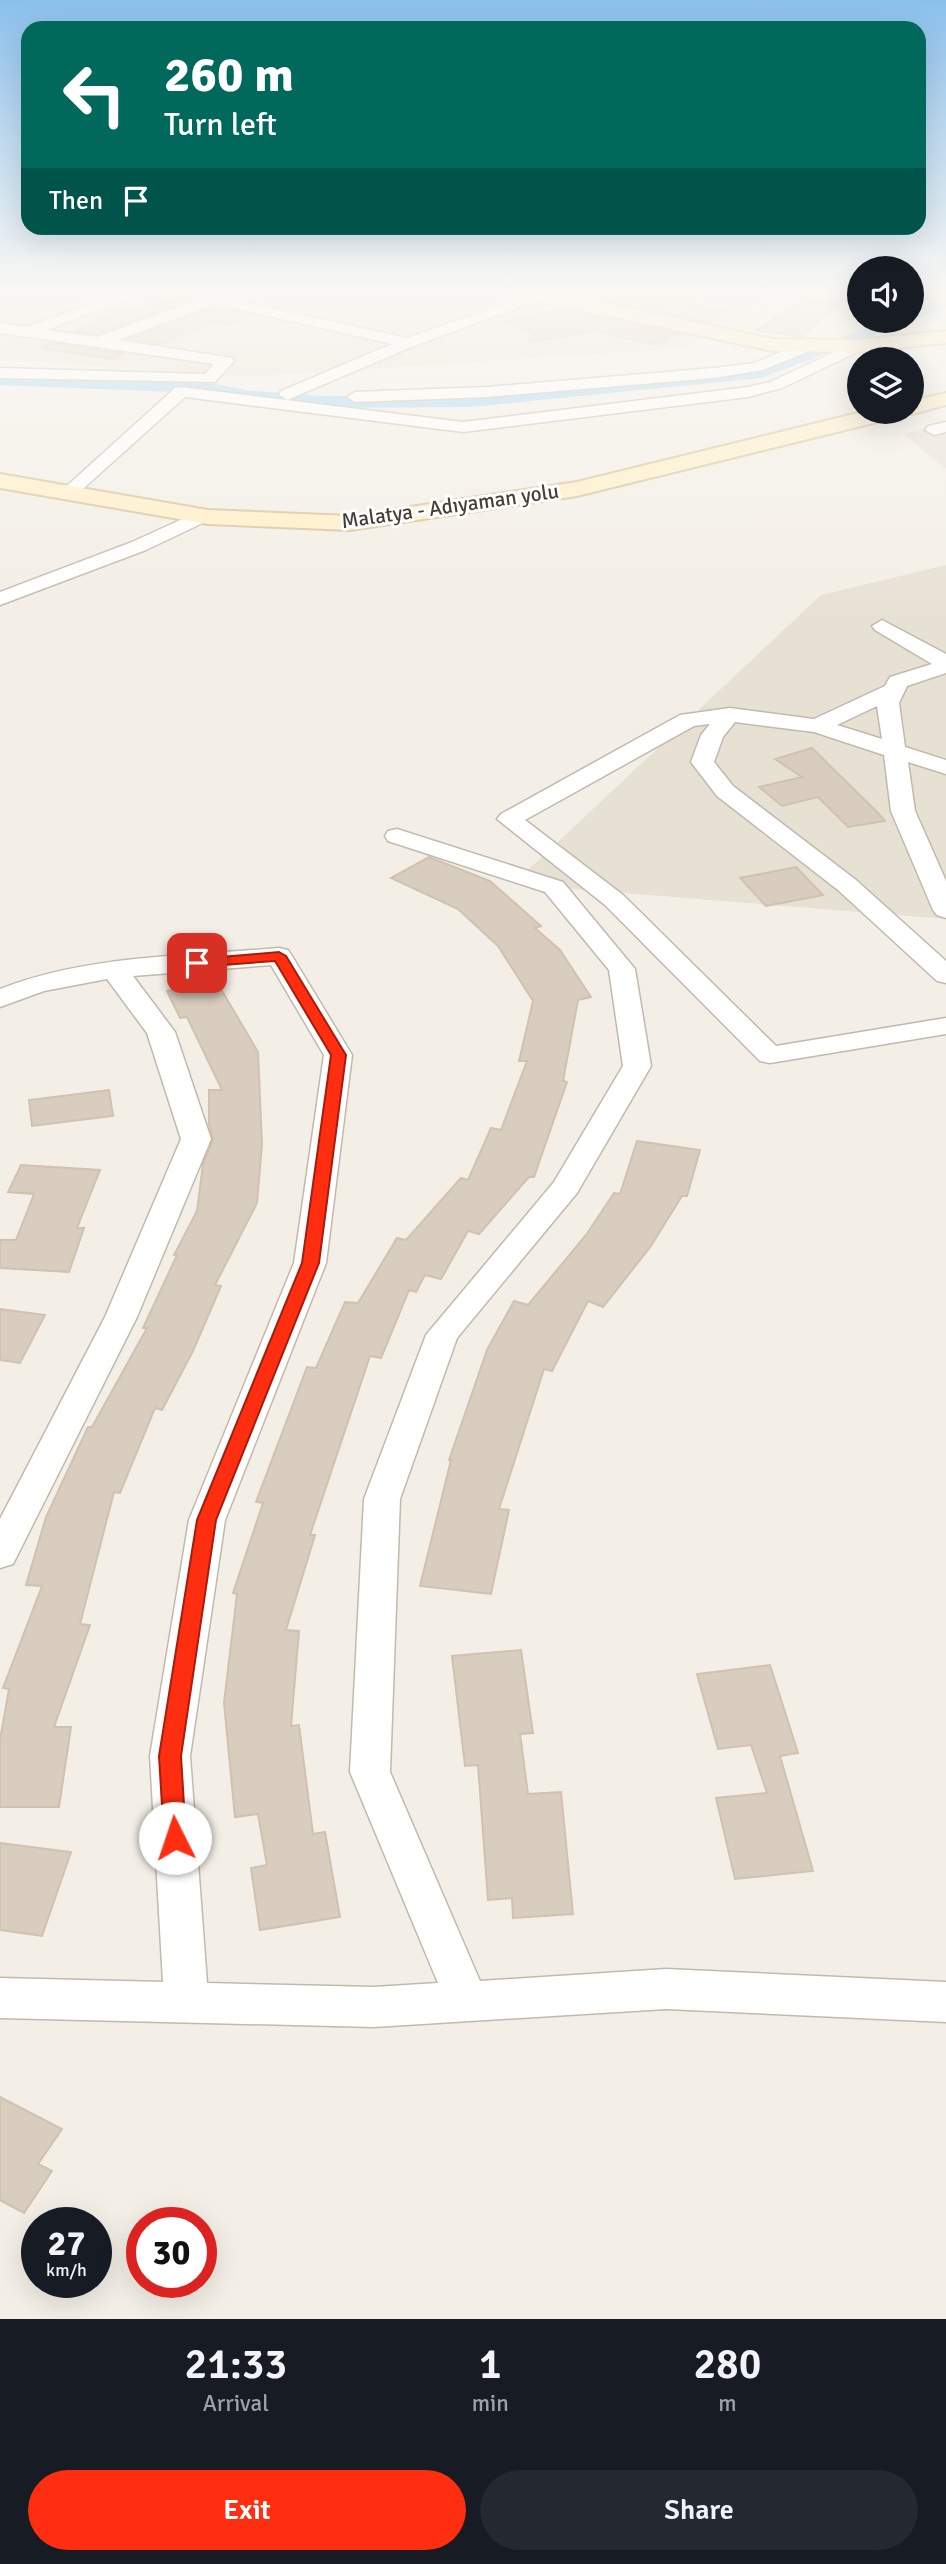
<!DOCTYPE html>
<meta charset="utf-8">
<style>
body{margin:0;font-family:Signika,sans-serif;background:#242831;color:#f1f3f6;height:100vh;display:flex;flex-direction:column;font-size:26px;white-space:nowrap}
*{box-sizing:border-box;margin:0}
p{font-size:23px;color:#9ea1a6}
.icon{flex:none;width:38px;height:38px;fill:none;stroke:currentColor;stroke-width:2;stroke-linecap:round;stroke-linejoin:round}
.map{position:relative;height:2319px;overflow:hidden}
.drawer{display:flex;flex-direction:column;background:#171b24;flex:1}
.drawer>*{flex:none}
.banner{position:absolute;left:21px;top:21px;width:905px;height:214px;border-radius:21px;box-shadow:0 7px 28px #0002;background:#00695c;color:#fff;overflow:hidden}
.controls{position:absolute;left:847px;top:256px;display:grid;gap:14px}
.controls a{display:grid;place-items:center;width:77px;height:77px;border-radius:50%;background:#171b24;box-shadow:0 7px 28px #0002;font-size:35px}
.speed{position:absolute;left:21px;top:2207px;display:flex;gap:14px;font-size:35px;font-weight:700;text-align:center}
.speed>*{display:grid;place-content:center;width:91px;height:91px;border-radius:50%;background:#171b24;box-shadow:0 7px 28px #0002;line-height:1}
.speed small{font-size:18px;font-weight:400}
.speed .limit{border:10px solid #d22;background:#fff;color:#111}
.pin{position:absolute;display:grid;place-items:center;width:60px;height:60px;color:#fff;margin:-30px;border-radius:14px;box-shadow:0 4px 10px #0006}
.me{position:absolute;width:77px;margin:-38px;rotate:356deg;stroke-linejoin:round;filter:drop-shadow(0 0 5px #0008)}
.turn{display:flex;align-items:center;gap:24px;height:147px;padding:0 28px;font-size:32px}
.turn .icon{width:91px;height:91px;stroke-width:2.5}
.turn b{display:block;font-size:49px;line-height:60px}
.then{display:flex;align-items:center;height:66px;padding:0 28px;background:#0003;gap:14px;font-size:26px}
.eta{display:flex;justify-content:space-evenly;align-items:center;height:119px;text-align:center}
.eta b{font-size:42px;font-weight:600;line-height:49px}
.cta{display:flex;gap:14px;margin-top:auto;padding:14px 28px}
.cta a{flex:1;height:80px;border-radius:42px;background:#ff2e11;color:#fff;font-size:28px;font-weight:600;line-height:80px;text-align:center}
.cta a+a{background:#242831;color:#f1f3f6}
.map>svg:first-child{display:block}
.residential{fill:#e7e1d4}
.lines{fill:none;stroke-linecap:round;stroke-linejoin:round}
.canal{fill:#a0d3f2;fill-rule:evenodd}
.building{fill:#d8cdbe;stroke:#d0c2ae;stroke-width:2}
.street-casing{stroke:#c2b9ab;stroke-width:3}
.secondary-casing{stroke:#d5c294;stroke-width:4}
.street{fill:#fff;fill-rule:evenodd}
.secondary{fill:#ffefc4;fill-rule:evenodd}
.route{fill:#ff2e11;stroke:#a61e0b;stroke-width:2}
.labels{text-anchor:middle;stroke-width:6;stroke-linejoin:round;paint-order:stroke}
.far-street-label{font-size:21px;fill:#463f35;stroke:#fff}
</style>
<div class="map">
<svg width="946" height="2319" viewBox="0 0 946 2319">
<rect width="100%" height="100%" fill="#f3efe6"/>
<!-- residential -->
<g class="residential">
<path d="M0 292H790L686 348 248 377 0 359Z"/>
<path d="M946 423V469L904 434Z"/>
<path d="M946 565V919L513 884 821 595Z"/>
</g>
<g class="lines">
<!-- canal -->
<path class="canal" d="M933 292H946V303L942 310 761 378 470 407 320 408 246 402 199 393 0 385V375L199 381 246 390 320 396 470 395 758 368 888 320H912V311L930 303Z"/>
</g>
<!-- building -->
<g class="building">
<path d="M611 292 651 295 665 292 700 296 692 304 727 310 703 321 599 299Z"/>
<path d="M181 295 194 298 97 334 75 331 127 306 141 309Z"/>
<path d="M806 297 841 302 801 337 756 330Z"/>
<path d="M215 307 251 315 227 325 214 322 161 344 128 339Z"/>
<path d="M561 308 679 334 658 345 594 331 530 342 529 339 537 335 502 322Z"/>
<path d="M51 343 122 353 113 359 41 348Z"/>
<path d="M812 748 877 812 885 821 848 827 818 797 782 806 759 787 802 777 775 759Z"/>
<path d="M429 857 490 881 541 926 535 928 560 950 591 997 578 1000 563 1081 567 1082 534 1177H529L479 1234 468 1231 441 1279 425 1275 416 1292 409 1290 381 1358 370 1356 310 1535H315L286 1630 299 1631 291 1726 299 1725 313 1834 325 1832 340 1917 260 1930 251 1868 267 1865 258 1814 235 1817 224 1703 237 1594 233 1593 263 1503 256 1502 307 1367 316 1368 345 1302 358 1303 397 1238 406 1240 461 1178 468 1180 491 1128 501 1130 527 1061H519L533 1001 498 946 458 909 391 878Z"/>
<path d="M796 867 823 895 766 906 740 878Z"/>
<path d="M211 972 258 1052 262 1144 257 1203 215 1285 221 1286 193 1351 162 1410 155 1408 120 1493 114 1492 80 1624 90 1625 54 1727H71L59 1807H0V1740L9 1689 3 1688 42 1586 26 1585 46 1517 88 1427H92L147 1328H143L177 1255H174L197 1211 203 1164 213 1140 209 1124V1090H222L187 1017 180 1018 167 991 177 989 171 979Z"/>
<path d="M109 1090 113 1116 32 1126 29 1100Z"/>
<path d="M637 1141 700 1150 687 1196H682L651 1246 603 1307 588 1301 552 1371 544 1369 499 1509 509 1510 491 1594 420 1586 451 1460H449L487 1350 514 1301 528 1305 586 1235 614 1193 620 1194Z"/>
<path d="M21 1165 100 1170 77 1228H84L69 1272 0 1268V1240H16L34 1194 8 1192Z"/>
<path d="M0 1309 45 1315 20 1363 0 1360Z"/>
<path d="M521 1650 533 1733 520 1734 528 1794 561 1792 573 1914 513 1918 512 1898 488 1900 478 1765 465 1766 452 1656Z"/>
<path d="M770 1665 798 1753 780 1756 813 1871 735 1879 716 1798 767 1793 751 1745 718 1749 697 1674Z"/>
<path d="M0 1843 71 1852 42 1936 0 1930Z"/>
<path d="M0 2097 62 2129 38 2164 52 2171 24 2213 0 2200Z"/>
</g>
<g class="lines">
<!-- street casing -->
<g class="street-casing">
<g id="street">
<path d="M124 292 137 295 47 330 97 337 207 296 241 292 230 299 407 338 537 293 545 292 549 296 414 346 287 400 279 395 281 391 392 344 215 304 118 340 232 358 234 361 215 382 0 378V368L205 374 214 364 0 333V323L27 327Z"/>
<path d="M858 341 864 343V349L782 388 748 397 463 432 185 397 74 497H62L59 493 175 388 181 387 463 422 748 387 770 382Z"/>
<path d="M806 342 814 347 812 350 763 370 714 378 487 397 355 402 347 397 355 392 487 387 714 368 754 363Z"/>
<path d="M946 422V432L934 435 925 430 928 426Z"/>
<path d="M202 510 211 516 209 520 146 550 0 605V592L132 542Z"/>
<path d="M882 620 946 654V673L907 686 899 703 905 747 946 760V774L908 762 915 811 946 881V918L937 915 933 910 891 811 884 755 814 732 735 722 723 737 714 762 733 786 856 880 946 961V983L937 981 838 890 717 796 691 762 701 735 710 724 694 726 525 820 623 895 776 1046 946 1018V1034L770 1063 760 1061 605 905 497 819 501 814 680 715 730 708 814 719 885 686 890 677 932 664 875 630 872 626ZM877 706 882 739 837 725Z"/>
<path d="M397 829 563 882 635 969 651 1066 577 1193 457 1338 400 1499 390 1772 480 1981 666 1969 946 1982V2022L666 2009 374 2027 0 2018V1978L163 1982 150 1756 189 1520 294 1263 324 1055 271 965 133 976 175 1032 211 1139 137 1317 18 1554 13 1564 0 1568V1519L105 1317 181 1139 147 1033 107 979 44 991 0 1007V989C87 955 187 956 279 948L288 950 292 956 352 1055 326 1263 225 1520 190 1756 207 1983 374 1987 438 1983 350 1772 364 1499 426 1335 554 1182 623 1066 609 970 545 892 388 841 385 836 388 831Z"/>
</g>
</g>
<!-- secondary casing -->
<g class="secondary-casing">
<g id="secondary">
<path d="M515 292H552L773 339 858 340 946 331V343L858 352 773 351 524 298Z"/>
<path d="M919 292H946V304L921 296Z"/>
<path d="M946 393V405L912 414 904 412 902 416 577 496 350 530 208 524 0 488V474L208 510 350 516 577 482 866 411H912V401Z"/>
</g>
</g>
<!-- street -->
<use href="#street" class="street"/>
<!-- secondary -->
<use href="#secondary" class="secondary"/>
</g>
<!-- sky -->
<linearGradient id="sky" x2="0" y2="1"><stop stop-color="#8bc0ec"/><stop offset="0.47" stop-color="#faf8f4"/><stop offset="1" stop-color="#faf8f4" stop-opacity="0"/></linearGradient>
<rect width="946" height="617" fill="url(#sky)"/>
<!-- route -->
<path class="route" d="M279 952 286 956 346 1055 319 1263 216 1520 181 1756 186 1838 183 1845 175 1848 167 1845 164 1838 159 1756 197 1520 302 1263 331 1055 275 961 197 967 190 963 197 959Z"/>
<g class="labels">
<!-- far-street labels -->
<g class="far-street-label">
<text transform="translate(450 506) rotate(-8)" y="7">Malatya - Adıyaman yolu</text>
</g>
</g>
</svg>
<div class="controls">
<a><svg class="icon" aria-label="sound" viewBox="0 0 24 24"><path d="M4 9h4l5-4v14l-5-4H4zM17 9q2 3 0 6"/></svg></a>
<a><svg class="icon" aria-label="layers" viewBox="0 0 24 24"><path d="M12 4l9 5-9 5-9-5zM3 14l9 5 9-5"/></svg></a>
</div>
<div class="speed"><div>27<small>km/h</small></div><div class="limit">30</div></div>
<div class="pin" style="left:197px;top:963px;background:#d93025"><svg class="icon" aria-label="arrive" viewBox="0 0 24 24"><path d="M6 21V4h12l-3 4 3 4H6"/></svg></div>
<svg class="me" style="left:175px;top:1838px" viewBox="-20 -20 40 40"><circle r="19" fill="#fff"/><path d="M0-13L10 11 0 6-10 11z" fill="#ff2e11"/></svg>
<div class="banner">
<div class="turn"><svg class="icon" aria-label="left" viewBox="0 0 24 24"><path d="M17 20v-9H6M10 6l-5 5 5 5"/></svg><div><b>260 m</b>Turn left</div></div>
<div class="then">Then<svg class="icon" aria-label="arrive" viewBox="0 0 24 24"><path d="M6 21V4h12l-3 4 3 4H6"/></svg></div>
</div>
</div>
<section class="drawer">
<div class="eta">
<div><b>21:33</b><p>Arrival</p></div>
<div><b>1</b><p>min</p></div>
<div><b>280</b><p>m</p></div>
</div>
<div class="cta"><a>Exit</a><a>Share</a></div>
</section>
